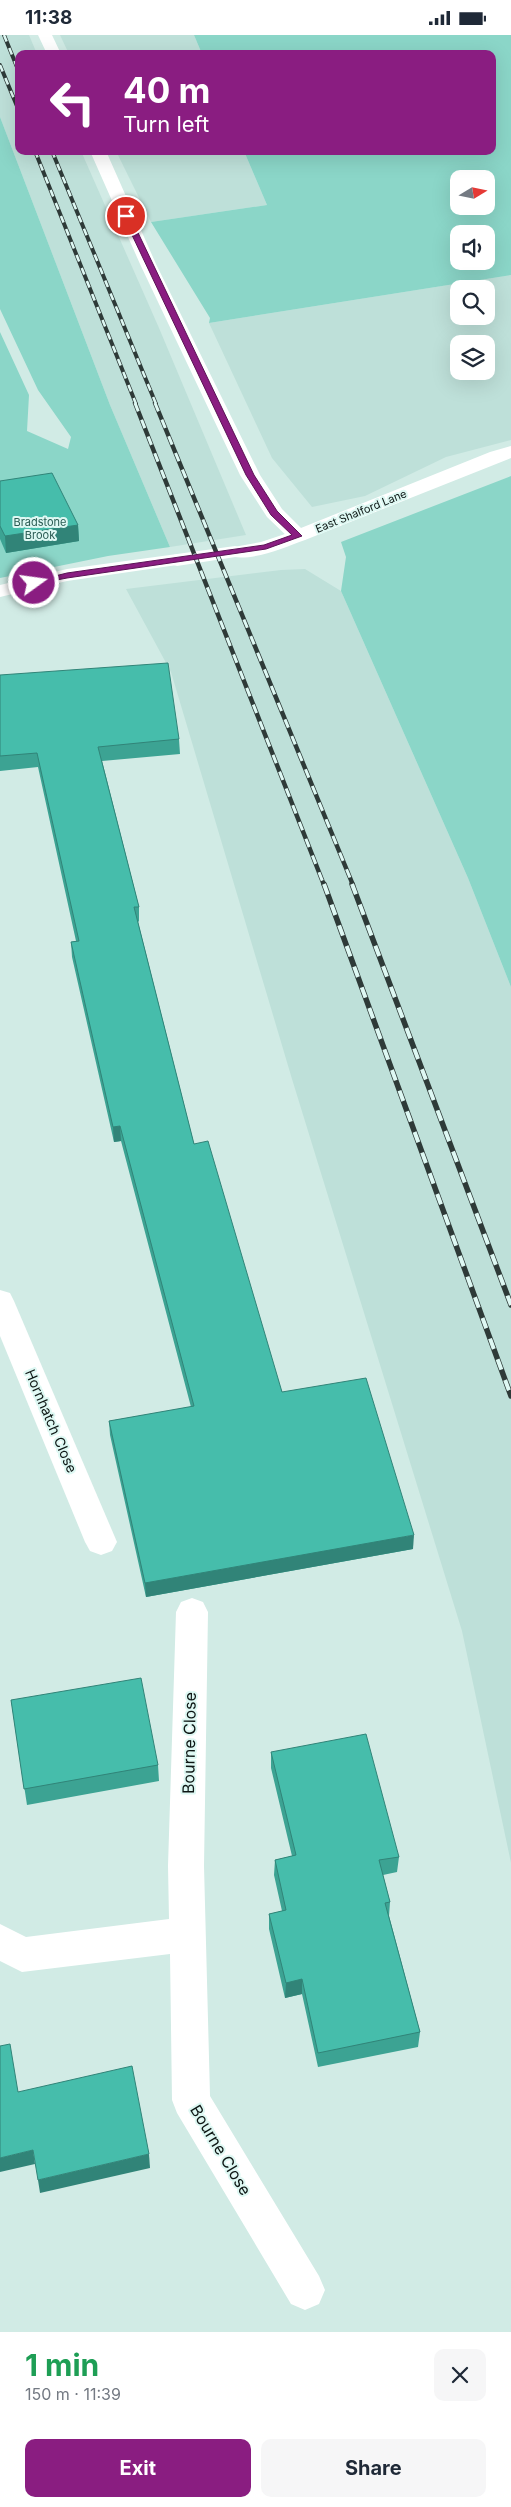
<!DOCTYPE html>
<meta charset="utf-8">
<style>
body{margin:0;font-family:Inter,sans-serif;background:#f6f6f7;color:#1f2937;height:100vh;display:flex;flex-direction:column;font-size:19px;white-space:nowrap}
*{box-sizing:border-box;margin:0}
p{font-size:16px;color:#747a83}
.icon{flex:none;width:28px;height:28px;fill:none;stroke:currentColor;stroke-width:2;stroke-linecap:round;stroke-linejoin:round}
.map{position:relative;height:2297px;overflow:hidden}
.details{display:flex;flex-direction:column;background:#fff;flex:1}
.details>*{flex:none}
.top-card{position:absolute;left:15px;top:15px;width:481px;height:105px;border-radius:10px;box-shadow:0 5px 20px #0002;background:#8a1d81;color:#fff;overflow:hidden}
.needle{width:32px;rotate:80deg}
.controls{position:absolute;left:450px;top:135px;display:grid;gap:10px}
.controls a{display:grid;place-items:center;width:45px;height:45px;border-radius:10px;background:#fff;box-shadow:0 5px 20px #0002;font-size:25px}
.pin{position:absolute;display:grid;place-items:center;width:42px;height:42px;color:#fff;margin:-21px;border:2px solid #fff;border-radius:50%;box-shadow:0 1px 5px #0007}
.me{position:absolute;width:55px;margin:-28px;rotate:76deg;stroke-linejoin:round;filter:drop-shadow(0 0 4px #0008)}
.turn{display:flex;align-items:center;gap:18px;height:105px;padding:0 25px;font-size:22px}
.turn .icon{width:65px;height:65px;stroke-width:2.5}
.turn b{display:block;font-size:35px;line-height:42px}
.round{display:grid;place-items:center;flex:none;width:52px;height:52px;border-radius:10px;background:#f6f6f7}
.head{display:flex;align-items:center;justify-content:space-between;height:85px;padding:0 25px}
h1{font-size:30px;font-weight:700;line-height:38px;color:#1e9e55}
.button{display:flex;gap:10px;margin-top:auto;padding:10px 25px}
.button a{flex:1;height:58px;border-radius:10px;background:#8a1d81;color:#fff;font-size:20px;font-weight:700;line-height:58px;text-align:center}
.button a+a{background:#f6f6f7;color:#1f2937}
.status{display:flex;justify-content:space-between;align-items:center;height:35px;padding:0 25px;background:#fff;direction:ltr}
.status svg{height:14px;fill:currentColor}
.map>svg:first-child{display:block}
.built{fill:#bee0d9;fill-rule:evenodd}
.green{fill:#8bd6c8;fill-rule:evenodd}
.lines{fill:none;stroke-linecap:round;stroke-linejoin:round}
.service{fill:#fff;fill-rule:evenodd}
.minor{fill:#fff;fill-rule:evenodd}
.rail-far2-casing{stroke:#2e3a38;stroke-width:4}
.rail-far1-casing{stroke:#2e3a38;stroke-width:4.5}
.rail-casing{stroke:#2e3a38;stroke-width:5.5}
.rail-far2{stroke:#def8f3;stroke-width:2.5;stroke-dasharray:7;stroke-linecap:butt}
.rail-far1{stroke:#def8f3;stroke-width:3;stroke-dasharray:9;stroke-linecap:butt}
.rail{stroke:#def8f3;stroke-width:4;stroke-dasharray:11;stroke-linecap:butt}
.wall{fill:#3ca393}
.shaded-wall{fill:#318478}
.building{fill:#46bdab;stroke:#318478}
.route{fill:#8a1d81;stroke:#5a1354}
.labels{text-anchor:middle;stroke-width:4;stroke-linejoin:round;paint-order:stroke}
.far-street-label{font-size:11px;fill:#0d1614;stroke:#def8f3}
.far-park-label{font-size:11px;fill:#2b5c54;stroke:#def8f3}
.street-label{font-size:14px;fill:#0d1614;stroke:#def8f3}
.near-street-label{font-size:16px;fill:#0d1614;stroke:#def8f3}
</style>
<div class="status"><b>11:38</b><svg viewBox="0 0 49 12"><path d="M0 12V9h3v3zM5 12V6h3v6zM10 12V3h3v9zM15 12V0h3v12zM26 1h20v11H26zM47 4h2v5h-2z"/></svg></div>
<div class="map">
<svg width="511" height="2297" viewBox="0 0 511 2297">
<rect width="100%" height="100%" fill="#d1ebe5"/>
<!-- built -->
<g class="built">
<path d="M0 0H29L37 19H19V116H81L159 293 246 500 170 512 110 370 0 82Z"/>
<path d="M60 0H194L202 19H69Z"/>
<path d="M116 116H244L267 170 151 187Z"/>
<path d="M511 240V405L446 422 365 461 312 472 272 423 209 288ZM459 254H486V281H459ZM459 309H486V336H459Z"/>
<path d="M305 534 341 556 468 843 511 952V1828L462 1596 292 1044 171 637 126 554 281 535Z"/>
</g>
<!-- green -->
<g class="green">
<path d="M194 0H511V240L209 288 210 283 151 187 267 170 244 116H492V19H202ZM459 144H486V171H459ZM459 199H486V226H459Z"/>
<path d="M0 82 110 370 170 512 108 521 0 543V297L29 360 27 396 68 414 71 402 38 355 0 274Z"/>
<path d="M511 441V952L468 843 341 556 346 522 341 507Z"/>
</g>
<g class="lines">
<!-- service -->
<g class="service">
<path d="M38 0H52L61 19H47Z"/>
<path d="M90 116H106L156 229 260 440 282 474 305 497 308 501 305 505H291L267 482 240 440 140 229Z"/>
<path d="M235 511 242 513 245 517 242 521 177 531 170 529 167 525 170 521 177 519Z"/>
</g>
<!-- minor -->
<g class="minor">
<path d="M511 411V423L305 505C283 513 252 527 228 521L225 517 228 513 261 507 291 497 490 417Z"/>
<path d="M177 519 184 521 187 525 184 529 67 546 0 562V550L67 534Z"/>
<path d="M0 1255 10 1258 14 1266 117 1507 112 1516 101 1520 90 1516 85 1507 0 1301Z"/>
<path d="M192 1563 203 1567 208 1577 204 1831 210 2061 319 2241 325 2255 319 2269 305 2275 291 2269 177 2078 172 2065 170 1919 22 1937 0 1926V1889L26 1902 169 1884 168 1831 176 1577 181 1567Z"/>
</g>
<!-- rail-far2 casing -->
<g class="rail-far2-casing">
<g id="rail-far2">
<path d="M4 0 19 37"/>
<path d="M0 30 19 76"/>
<path d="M35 116 136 369"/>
<path d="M52 116 156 369"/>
</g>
</g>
<!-- rail-far1 casing -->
<g class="rail-far1-casing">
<g id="rail-far1">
<path d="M135 368 324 850"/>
<path d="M155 368 353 850"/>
</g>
</g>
<!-- rail casing -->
<g class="rail-casing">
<g id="rail">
<path d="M324 849 511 1361"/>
<path d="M352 849 511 1270"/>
</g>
</g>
<!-- rail-far2 -->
<use href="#rail-far2" class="rail-far2"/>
<!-- rail-far1 -->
<use href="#rail-far1" class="rail-far1"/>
<!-- rail -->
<use href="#rail" class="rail"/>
</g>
<!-- wall -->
<g class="wall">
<path d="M0 446 78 490 79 506 6 518 0 504Z"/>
<path d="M0 640 179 704 180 719 102 726 139 872V886L138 887 194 1109 282 1357 413 1514 146 1562 110 1400 109 1386 191 1372 121 1106 114 1107 72 922 71 907 76 906 38 732 0 736Z"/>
<path d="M11 1665 158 1730 159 1746 27 1770Z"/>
<path d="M271 1717 399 1822 397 1837 383 1840 390 1867 389 1881 420 1997 418 2012 318 2032 302 1959 285 1963 269 1894V1879L282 1876 274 1840 275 1825 292 1821 271 1733Z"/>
</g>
<!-- shaded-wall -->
<g class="shaded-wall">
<path d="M78 490 79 506 6 518 5 501Z"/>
<path d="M120 1091 121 1106 114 1107 113 1092Z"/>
<path d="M414 1500 413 1514 146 1562 145 1548Z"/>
<path d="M302 1944V1959L285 1963 286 1948Z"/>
<path d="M33 2115 35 2129 0 2137V2123Z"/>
<path d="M149 2119 150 2133 40 2158 38 2145Z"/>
</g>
<!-- building -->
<g class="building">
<path d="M52 438 78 490 5 501 0 491V446Z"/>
<path d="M168 628 179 704 98 712 139 872H134L194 1109 208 1106 282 1357 366 1343 414 1500 145 1548 109 1386 194 1371 120 1091 113 1092 71 907 79 906 37 718 0 721V640Z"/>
<path d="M141 1643 158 1730 24 1754 11 1665Z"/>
<path d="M366 1699 399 1822 379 1825 390 1867 385 1868 420 1997 318 2018 302 1944 286 1948 269 1879 286 1875 275 1825 296 1820 271 1717Z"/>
<path d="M10 2009 18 2057 132 2031 149 2119 38 2145 33 2115 0 2123V2011Z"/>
</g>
<!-- route -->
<path class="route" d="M126 179 130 181 254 440 277 476 302 501 266 514 67 543 31 550V547L67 538 264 510 292 500 271 480 246 440 123 181Z"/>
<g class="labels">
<!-- far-street labels -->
<g class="far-street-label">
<text transform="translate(361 476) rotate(-22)" y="4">East Shalford Lane</text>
</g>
<!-- far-park labels -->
<g class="far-park-label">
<text x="40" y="491">Bradstone<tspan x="40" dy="13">Brook</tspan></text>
</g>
<!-- street labels -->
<g class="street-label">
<text transform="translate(51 1386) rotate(67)" y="5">Hornhatch Close</text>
</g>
<!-- near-street labels -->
<g class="near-street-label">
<text transform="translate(189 1708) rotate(-89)" y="6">Bourne Close</text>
<text transform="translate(221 2115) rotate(59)" y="6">Bourne Close</text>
</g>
</g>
</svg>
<div class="controls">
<a><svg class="needle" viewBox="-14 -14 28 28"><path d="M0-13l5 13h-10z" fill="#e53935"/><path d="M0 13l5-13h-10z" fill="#747a83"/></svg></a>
<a><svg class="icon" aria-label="sound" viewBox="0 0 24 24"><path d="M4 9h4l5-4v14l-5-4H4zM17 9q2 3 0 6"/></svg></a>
<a><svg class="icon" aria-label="search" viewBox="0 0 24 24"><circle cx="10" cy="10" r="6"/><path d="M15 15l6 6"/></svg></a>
<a><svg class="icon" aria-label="layers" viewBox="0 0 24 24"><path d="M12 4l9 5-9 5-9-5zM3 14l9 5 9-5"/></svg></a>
</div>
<div class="pin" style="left:126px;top:181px;background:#d93025"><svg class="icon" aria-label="arrive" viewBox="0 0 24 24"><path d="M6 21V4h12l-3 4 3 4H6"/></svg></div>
<svg class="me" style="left:34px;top:548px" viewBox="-20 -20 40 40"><circle r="17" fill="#8a1d81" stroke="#fff" stroke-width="3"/><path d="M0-11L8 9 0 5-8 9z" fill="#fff"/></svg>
<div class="top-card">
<div class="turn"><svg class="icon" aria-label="left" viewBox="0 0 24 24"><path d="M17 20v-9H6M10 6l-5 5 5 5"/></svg><div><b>40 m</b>Turn left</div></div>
</div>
</div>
<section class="details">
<div class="head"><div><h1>1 min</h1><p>150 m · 11:39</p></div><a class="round"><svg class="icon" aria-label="close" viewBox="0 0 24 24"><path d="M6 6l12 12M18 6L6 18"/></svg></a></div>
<div class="button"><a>Exit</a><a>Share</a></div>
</section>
